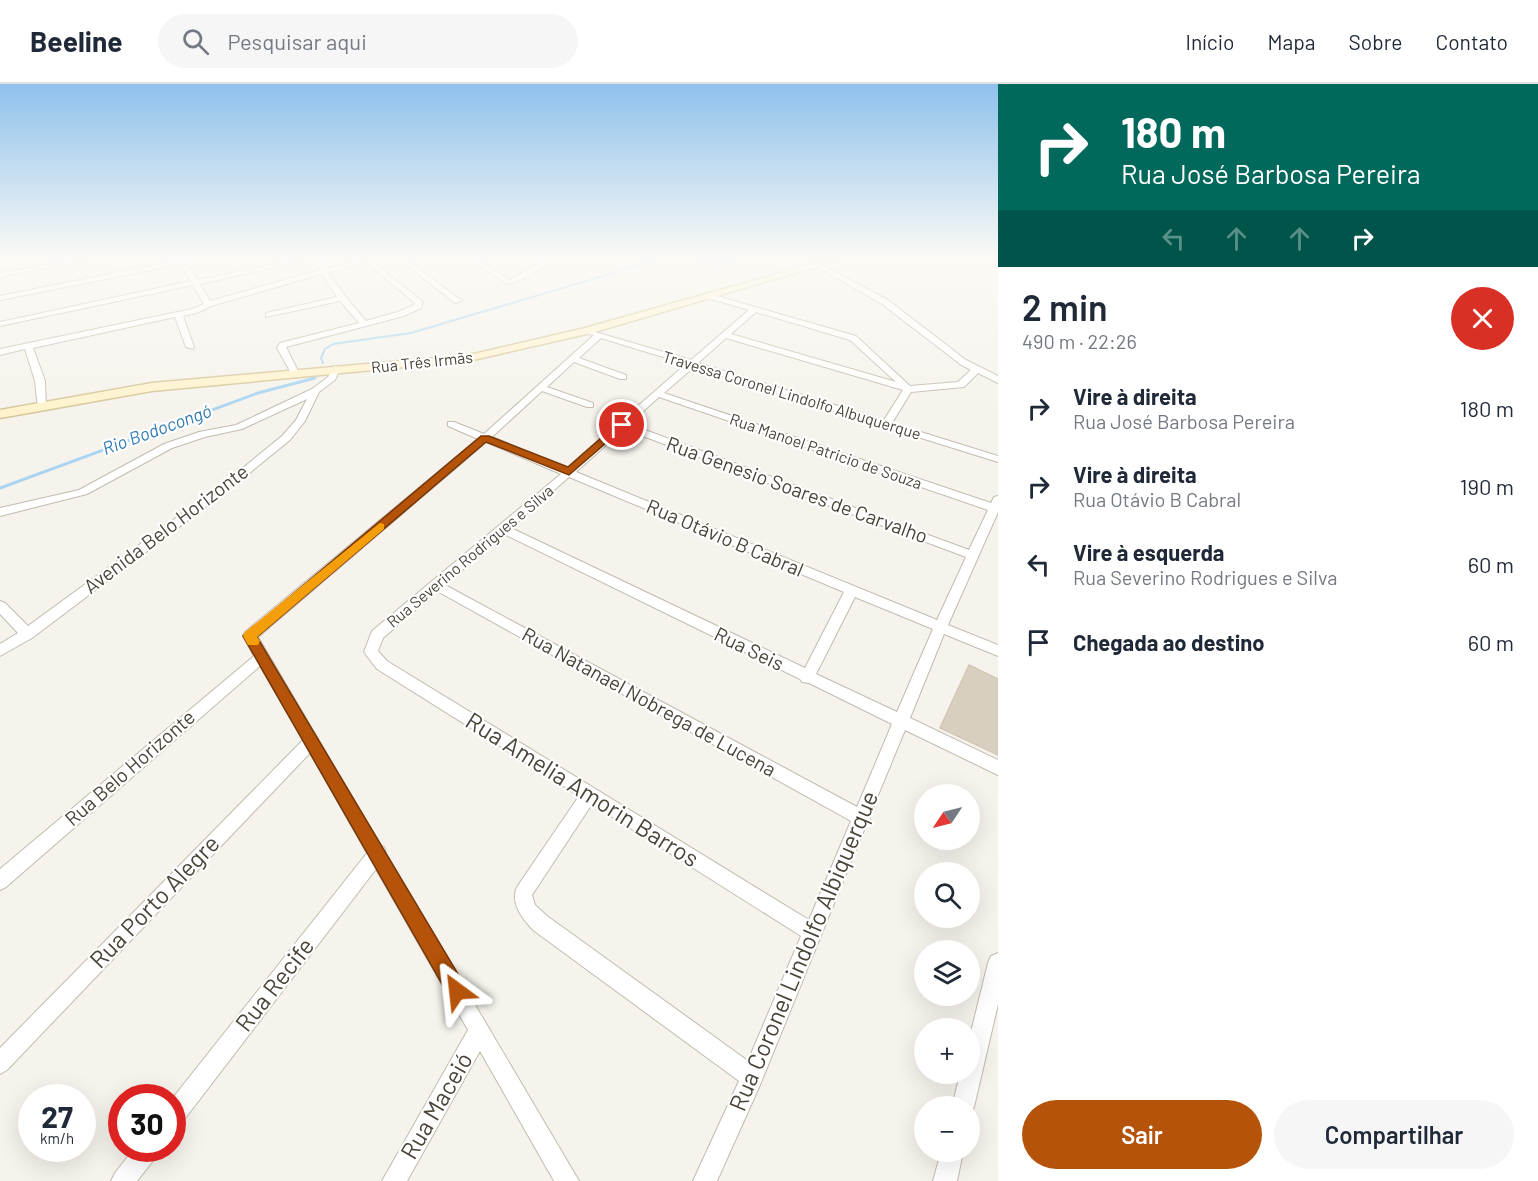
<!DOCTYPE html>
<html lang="pt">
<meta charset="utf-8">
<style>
body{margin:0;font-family:Barlow,sans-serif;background:#f6f6f7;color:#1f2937;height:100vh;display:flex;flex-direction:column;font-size:22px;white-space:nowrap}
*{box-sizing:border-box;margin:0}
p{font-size:20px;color:#747a83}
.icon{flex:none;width:33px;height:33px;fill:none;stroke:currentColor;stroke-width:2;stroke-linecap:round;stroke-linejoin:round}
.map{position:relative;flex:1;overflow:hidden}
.panel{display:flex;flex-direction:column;background:#fff;width:540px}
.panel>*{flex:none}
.hud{background:#00695c;color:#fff;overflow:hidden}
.needle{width:39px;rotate:235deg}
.tools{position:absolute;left:914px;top:700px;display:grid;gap:12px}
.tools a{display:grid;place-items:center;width:66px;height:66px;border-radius:50%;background:#fff;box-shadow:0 6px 24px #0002;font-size:30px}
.speed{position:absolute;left:18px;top:1000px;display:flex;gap:12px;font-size:30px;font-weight:700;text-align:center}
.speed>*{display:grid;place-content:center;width:78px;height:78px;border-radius:50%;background:#fff;box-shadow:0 6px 24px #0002;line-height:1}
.speed small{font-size:15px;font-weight:400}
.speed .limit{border:9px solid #d22;background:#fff;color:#111}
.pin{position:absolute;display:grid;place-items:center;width:51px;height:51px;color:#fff;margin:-26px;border:3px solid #fff;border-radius:50%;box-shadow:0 2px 6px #0007}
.me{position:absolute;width:66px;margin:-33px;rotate:330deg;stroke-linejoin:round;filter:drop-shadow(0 0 4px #0008)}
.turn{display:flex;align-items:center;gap:21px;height:126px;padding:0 24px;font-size:27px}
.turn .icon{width:78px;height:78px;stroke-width:2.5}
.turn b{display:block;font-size:42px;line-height:51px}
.lanes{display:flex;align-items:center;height:57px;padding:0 24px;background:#0003;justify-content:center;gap:30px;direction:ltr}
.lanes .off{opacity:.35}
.round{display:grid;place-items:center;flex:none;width:63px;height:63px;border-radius:32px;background:#f6f6f7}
.overview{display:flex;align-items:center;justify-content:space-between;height:102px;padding:0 24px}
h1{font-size:36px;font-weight:600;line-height:45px}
.action{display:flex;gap:12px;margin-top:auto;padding:12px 24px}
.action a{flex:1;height:69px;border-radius:36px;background:#b45309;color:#fff;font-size:24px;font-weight:600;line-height:69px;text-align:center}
.action a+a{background:#f6f6f7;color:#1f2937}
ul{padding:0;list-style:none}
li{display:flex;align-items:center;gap:18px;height:78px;padding:0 24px}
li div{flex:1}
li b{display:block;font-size:22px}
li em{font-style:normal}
header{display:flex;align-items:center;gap:36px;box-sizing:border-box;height:84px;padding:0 30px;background:#fff;border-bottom:2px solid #e0e1e3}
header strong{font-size:28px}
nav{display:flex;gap:33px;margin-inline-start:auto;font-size:21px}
.search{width:420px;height:54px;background:#f6f6f7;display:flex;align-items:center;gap:15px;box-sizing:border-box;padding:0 21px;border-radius:33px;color:#747a83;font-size:22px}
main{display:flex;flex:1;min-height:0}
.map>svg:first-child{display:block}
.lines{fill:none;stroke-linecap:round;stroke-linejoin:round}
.stream-far1{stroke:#a9d4f2;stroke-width:2}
.stream{stroke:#a9d4f2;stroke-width:3}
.building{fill:#d8cfc1;stroke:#d3c7b4;stroke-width:1.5}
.street-casing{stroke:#c2bbae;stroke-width:2}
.secondary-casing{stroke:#d6c79b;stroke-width:3}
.street{fill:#fff;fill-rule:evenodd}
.secondary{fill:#fff3cd;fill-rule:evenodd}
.route{fill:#b45309;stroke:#753606;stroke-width:1.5}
.slow{fill:#f59e0b}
.labels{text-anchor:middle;stroke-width:4.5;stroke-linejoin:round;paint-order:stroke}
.far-street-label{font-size:16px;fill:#4b4439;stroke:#fff}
.far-water-label{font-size:18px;font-style:italic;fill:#2e7ab2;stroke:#fff}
.street-label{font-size:20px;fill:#4b4439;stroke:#fff}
.near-street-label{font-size:24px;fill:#4b4439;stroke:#fff}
</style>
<header>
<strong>Beeline</strong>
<div class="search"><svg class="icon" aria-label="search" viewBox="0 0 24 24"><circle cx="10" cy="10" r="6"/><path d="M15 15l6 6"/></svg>Pesquisar aqui</div>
<nav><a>Início</a><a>Mapa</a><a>Sobre</a><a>Contato</a></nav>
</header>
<main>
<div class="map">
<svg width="998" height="1097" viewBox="0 0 998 1097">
<rect width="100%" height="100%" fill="#f6f3ec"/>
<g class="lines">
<!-- stream-far1 -->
<g class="stream-far1">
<path d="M692 176 712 181 745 176"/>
<path d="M323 279 321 274 325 265 333 260 411 249 657 176"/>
</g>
<!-- stream -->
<path class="stream" d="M0 404 258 309 315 294"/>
</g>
<!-- building -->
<path class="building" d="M969 581 998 595V671L940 644Z"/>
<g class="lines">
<!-- street casing -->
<g class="street-casing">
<g id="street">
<path d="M75 176H87L0 193V189Z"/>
<path d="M179 176H185L198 196 295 176H306L200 200 210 217 320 186 313 176H319L326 185 359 176H371L423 218 421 224 404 232 286 263 299 289 295 292 291 289 277 264 280 259 359 239 340 217 266 233V229L337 213 322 190 211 222 197 229 183 232 194 263 193 265 186 263 175 233 33 264 45 297 46 323 38 325 35 297 25 265 0 271V265L192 225 204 220 193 201 0 242V238L191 197 181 180 0 216V212ZM365 178 415 219 414 221 398 228 366 237 345 212 328 189Z"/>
<path d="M400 176H407L462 217 455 219Z"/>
<path d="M470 176H477L509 196 540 179 541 176H547C543 188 520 197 508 200Z"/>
<path d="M818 179 888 216 966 276 998 292V299L978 289 964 303 911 308 892 339 998 372V378L694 283 664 309 991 419 994 413 998 412V428L948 541 998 561V572L944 550 910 634 998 676V691L905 646 869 733 870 735 866 741 760 1001 717 1097H693L739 997 533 846C522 834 510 819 517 803L579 712 377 585 364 568 372 547 561 390 486 358 258 553 381 762 384 763 386 770 579 1097H554L480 967 407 1097H382L468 946 376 785 180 1041 172 1044V1015L367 769 310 669 7 986 0 990V964L303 656 260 582 6 803 0 806V785L254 572 243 552 245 548 478 355 448 342V338H454L484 350 594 251 588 250V246L691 276 749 226 707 214 706 212 710 210 856 252 910 302 958 298 971 286 960 280 882 220 816 182 814 181ZM756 228 850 256 896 298 731 250ZM601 254 686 280 567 384 492 353 542 307 587 323H593V319L547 303 574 278 620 295H626V291L579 274ZM726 254 903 306 884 336 698 279ZM659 313 988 426 969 466 629 340ZM624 345 966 473 937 536 576 388ZM569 393 844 508 805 584 511 444ZM504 450 800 595 802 598 809 599 892 640 857 723 445 501ZM437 507 851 737 809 836 387 577 378 567 383 554ZM855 513 933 545 897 628 816 590ZM592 720 801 852 748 977 547 832 535 821 532 811Z"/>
<path d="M336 282 340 285 335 296 319 308 305 337 290 356 236 400 32 554 0 572V560L18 549 0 530V517L5 519 28 542 228 396 282 352 296 336 307 315 242 345 205 353 172 364 87 410 0 432V424L79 406 164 360 199 348 236 341 312 305 328 293 333 283Z"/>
<path d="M998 869V920L974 1023 969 1031V1023H952L960 990H969V956L988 879 991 872Z"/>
<path d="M134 1065H159L156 1073 137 1097H111L115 1089Z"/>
<path d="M941 1068H963L957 1097H933Z"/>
</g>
</g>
<!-- secondary casing -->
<g class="secondary-casing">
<path id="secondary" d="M826 176H840L591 249 469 277 152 307 0 334V326L152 299 469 271 585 244Z"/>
</g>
<!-- street -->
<use href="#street" class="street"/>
<!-- secondary -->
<use href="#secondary" class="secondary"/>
</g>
<!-- sky -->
<linearGradient id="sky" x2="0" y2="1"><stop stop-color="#8fc1ec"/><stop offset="0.53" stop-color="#fbfaf6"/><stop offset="1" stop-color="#fbfaf6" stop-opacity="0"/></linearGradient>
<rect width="998" height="329" fill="url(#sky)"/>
<!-- route -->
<path class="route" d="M618 339 627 341 569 391 486 358 257 553 464 900 467 907 464 914 457 917 450 914 243 552 481 352H489L568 383Z"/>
<!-- slow -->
<path class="slow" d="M380 439 384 440V445L257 553 260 557 258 561H248L243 552 245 548Z"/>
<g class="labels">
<!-- far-street labels -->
<g class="far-street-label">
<text transform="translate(422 278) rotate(-6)" y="6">Rua Três Irmãs</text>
<text transform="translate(792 311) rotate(17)" y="6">Travessa Coronel Lindolfo Albuquerque</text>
<text transform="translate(826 367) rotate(19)" y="6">Rua Manoel Patricio de Souza</text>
<text transform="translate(470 472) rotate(-40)" y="6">Rua Severino Rodrigues e Silva</text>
</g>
<!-- far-water labels -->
<g class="far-water-label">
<text transform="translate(157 346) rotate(-20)" y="6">Rio Bodocongó</text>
</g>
<!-- street labels -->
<g class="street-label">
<text transform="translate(797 406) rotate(20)" y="7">Rua Genesio Soares de Carvalho</text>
<text transform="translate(166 445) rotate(-37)" y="7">Avenida Belo Horizonte</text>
<text transform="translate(725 454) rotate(23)" y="7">Rua Otávio B Cabral</text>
<text transform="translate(749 565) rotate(26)" y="7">Rua Seis</text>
<text transform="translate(649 618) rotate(29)" y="7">Rua Natanael Nobrega de Lucena</text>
<text transform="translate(130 684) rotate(-41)" y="7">Rua Belo Horizonte</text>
</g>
<!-- near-street labels -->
<g class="near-street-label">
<text transform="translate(582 706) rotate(32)" y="8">Rua Amelia Amorin Barros</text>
<text transform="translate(155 818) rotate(-46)" y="8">Rua Porto Alegre</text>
<text transform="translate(804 867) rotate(-67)" y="8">Rua Coronel Lindolfo Albiquerque</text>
<text transform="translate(275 901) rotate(-52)" y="8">Rua Recife</text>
<text transform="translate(437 1022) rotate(-60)" y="8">Rua Maceió</text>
</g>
</g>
</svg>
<div class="tools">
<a><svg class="needle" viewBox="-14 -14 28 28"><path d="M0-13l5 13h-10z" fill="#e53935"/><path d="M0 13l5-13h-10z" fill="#747a83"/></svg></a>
<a><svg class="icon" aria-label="search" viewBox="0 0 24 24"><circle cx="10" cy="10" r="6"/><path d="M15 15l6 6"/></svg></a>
<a><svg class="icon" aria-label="layers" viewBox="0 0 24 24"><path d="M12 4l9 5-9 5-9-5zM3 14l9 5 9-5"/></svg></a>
<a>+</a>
<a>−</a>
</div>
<div class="speed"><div>27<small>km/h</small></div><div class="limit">30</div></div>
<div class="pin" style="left:622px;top:341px;background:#d93025"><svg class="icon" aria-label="arrive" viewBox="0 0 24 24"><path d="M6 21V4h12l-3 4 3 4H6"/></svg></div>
<svg class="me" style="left:457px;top:907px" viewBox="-20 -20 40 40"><path d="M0-17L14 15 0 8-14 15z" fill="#b45309" stroke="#fff" stroke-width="4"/></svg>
</div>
<section class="panel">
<div class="hud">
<div class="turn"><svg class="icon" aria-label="right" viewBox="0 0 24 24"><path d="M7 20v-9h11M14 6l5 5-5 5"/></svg><div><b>180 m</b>Rua José Barbosa Pereira</div></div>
<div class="lanes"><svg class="icon off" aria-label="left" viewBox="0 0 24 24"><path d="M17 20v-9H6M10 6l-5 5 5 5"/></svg><svg class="icon off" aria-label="ahead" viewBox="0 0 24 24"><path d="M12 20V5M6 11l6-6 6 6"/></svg><svg class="icon off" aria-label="ahead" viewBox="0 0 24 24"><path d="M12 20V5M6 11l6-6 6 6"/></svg><svg class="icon" aria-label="right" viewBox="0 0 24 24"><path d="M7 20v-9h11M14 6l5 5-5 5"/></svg></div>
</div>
<div class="overview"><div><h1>2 min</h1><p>490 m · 22:26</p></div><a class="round" style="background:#d93025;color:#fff"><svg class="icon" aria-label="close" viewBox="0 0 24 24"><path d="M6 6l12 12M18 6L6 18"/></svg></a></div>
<ul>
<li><svg class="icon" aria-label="right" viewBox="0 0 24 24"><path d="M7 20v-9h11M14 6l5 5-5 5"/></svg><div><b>Vire à direita</b><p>Rua José Barbosa Pereira</p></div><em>180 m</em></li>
<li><svg class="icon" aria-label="right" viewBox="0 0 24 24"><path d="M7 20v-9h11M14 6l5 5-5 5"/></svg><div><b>Vire à direita</b><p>Rua Otávio B Cabral</p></div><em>190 m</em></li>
<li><svg class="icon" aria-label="left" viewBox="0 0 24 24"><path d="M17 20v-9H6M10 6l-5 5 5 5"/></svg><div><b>Vire à esquerda</b><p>Rua Severino Rodrigues e Silva</p></div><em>60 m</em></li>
<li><svg class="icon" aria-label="arrive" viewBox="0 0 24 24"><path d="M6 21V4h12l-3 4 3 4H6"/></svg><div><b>Chegada ao destino</b></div><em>60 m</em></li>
</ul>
<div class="action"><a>Sair</a><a>Compartilhar</a></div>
</section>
</main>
